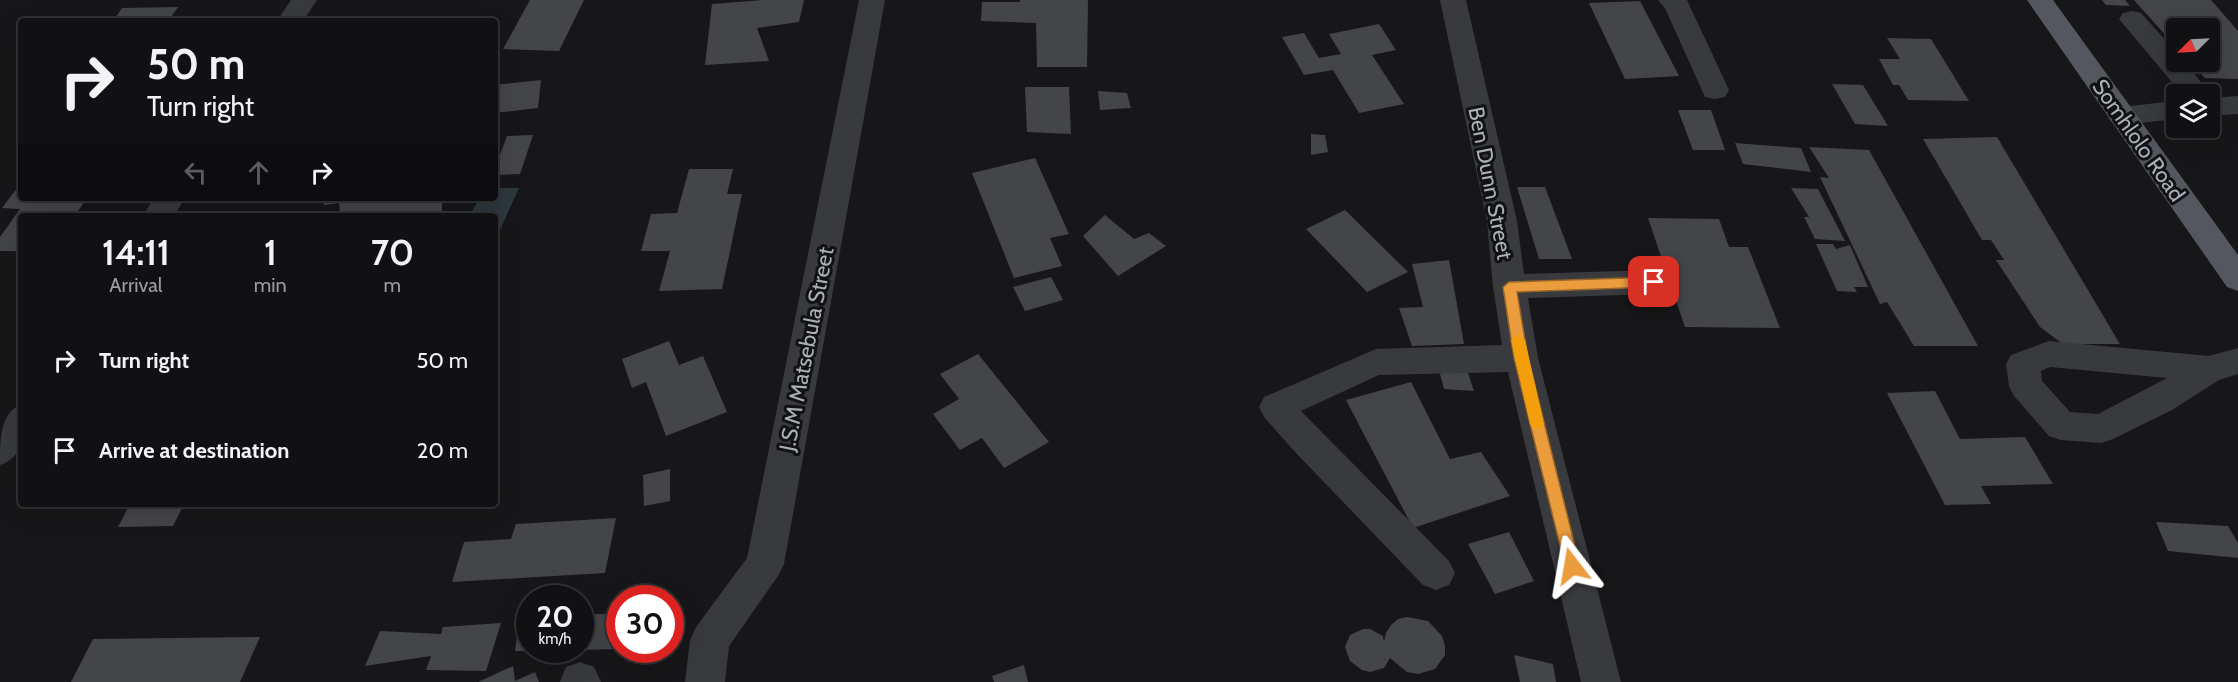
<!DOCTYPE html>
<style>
body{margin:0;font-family:Cabin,sans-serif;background:#1a1a1c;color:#f1f3f6;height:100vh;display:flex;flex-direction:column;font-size:22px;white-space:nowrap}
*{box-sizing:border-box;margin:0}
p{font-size:20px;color:#9c9da0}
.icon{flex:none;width:33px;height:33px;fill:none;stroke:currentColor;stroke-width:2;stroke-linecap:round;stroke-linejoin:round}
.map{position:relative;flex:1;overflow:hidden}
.side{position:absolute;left:18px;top:213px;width:480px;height:294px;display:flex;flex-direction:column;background:#111113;border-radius:6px;box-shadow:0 6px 24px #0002,0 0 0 2px #303133}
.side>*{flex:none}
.hud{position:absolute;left:18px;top:18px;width:480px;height:183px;border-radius:6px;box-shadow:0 6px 24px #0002,0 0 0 2px #303133;background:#111113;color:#f1f3f6;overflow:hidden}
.needle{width:39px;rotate:246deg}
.controls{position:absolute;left:2166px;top:18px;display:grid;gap:12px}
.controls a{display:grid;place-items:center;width:54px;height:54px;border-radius:6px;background:#111113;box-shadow:0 6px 24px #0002,0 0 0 2px #303133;font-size:30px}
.speed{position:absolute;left:516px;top:585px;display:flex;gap:12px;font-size:30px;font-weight:700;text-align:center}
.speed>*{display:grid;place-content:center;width:78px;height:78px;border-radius:50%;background:#111113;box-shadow:0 6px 24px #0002,0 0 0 2px #303133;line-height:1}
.speed small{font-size:15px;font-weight:400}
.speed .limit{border:9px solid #d22;background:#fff;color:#111}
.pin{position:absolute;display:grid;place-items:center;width:51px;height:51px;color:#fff;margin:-26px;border-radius:12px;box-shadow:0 3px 9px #0006}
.me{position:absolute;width:66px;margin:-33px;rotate:346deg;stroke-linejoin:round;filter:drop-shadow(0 0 4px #0008)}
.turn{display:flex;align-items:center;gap:21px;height:126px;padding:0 30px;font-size:27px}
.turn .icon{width:78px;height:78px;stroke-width:2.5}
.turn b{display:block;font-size:42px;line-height:51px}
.lanes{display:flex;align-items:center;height:57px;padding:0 30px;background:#0003;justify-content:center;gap:30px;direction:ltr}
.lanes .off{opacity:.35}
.eta{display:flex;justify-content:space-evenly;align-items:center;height:102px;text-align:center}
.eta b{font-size:36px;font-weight:600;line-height:42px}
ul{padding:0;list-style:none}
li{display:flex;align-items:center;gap:18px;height:90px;padding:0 30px}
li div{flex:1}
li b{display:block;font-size:22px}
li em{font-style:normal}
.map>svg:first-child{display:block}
.water{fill:#2d383c}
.building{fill:#444549}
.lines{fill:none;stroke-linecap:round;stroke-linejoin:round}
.minor{fill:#383a3e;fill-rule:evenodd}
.major{fill:#54575d;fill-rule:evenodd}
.route{fill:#eb9d3d;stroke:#996628;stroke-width:1.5}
.slow{fill:#f59e0b}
.labels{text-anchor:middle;stroke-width:6;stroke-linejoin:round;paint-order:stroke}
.street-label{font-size:22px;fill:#aab0b8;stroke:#121214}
</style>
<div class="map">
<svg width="2238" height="682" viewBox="0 0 2238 682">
<rect width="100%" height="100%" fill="#171719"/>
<!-- water -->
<path class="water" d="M495 188H519L500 230H495V216H469L480 198H495Z"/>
<!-- building -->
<g class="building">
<path d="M530 0H584L559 51 503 49Z"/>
<path d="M763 0H804L799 22 757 28 769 61 705 65 712 4Z"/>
<path d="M1020 0H1088L1087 67H1037L1036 23 981 21 982 2H1020Z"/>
<path d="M2102 0H2125L2130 6 2106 5Z"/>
<path d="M2134 0H2211L2238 31V79L2205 78 2190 62H2210V28H2176V47Z"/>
<path d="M1640 1 1679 76 1625 79 1589 3Z"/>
<path d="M178 7 168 21H113L122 8Z"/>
<path d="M1379 24 1396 50 1372 55 1404 104 1359 113 1333 70 1304 75 1282 37 1304 33 1319 58 1341 54 1329 34Z"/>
<path d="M1887 38 1931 39 1969 101 1908 100 1899 85H1893L1879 59H1900Z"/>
<path d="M541 80 538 108 495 113V85Z"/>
<path d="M1832 84 1863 85 1888 126 1855 124Z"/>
<path d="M1025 87H1069L1071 134 1027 132Z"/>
<path d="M1098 91 1127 93 1131 108 1100 110Z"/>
<path d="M1678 110H1711L1725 150H1693Z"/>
<path d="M1311 134 1325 135 1328 152 1311 155Z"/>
<path d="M533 135 520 174 495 175V168L507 136Z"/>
<path d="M1997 137 2120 344H2063L2040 327 1996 260H2004L1991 240H1982L1923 139Z"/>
<path d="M1735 143 1801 148 1811 172 1743 164Z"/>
<path d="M1809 147 1869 150 1978 346H1914L1887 302 1880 304 1820 177 1829 178Z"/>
<path d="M1035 158 1069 234 1050 238 1062 266 1014 278 972 173Z"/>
<path d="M689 169H733L727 194H742L722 289 659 291 670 251H641L651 214 677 213Z"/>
<path d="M21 183V198H87L78 211 59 212 56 216H21V251H0V237L20 209 2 208Z"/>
<path d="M1517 187H1545L1572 259H1539Z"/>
<path d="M1791 188 1818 189 1845 241 1815 239 1804 217H1809Z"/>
<path d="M323 198H442V212L430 216H329L340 212 339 203 324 205Z"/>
<path d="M1345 210 1408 272 1367 292 1306 229Z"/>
<path d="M1105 215 1134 239 1149 233 1166 246 1118 276 1083 236Z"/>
<path d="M1648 218 1719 219 1729 247H1748L1780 328 1685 327Z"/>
<path d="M1816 244H1833L1836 249 1850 245 1868 287H1854L1857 292 1837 291Z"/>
<path d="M1449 260 1464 344 1412 346 1399 308 1423 307 1412 264Z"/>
<path d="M1051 277 1063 300 1025 311 1013 287Z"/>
<path d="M669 341 679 365 703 356 727 412 666 436 646 382 632 388 622 359Z"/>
<path d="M978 354 1049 442 1004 468 982 438 960 450 933 414 959 399 940 374Z"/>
<path d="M1439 370 1468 373 1474 391 1444 389Z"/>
<path d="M1411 382 1450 459 1481 452 1510 496 1413 528 1346 400Z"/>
<path d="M1935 391 1960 439 2025 437 2053 484 1981 486 1991 504 1945 505 1887 393Z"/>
<path d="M670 469V501L644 506 643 475Z"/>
<path d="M130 504H184L173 526 118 527Z"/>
<path d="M616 518 605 573 452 582 464 542 511 539 516 524Z"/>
<path d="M2156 522 2228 526 2238 543V558L2168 551Z"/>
<path d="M1509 532 1534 581 1495 594 1468 544Z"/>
<path d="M620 613V649L580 650V615Z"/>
<path d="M520 616H530V651H515Z"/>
<path d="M1407 617 1428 621 1442 636 1445 646V655L1435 669 1418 674 1407 672 1390 658 1384 668 1370 672 1362 670 1350 661 1345 647 1350 635 1363 629H1370L1383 636 1384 642 1386 633 1391 625 1398 619Z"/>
<path d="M501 623 486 671 426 670 431 656 365 666 380 631 441 634 443 627Z"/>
<path d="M260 637 240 682H71L93 639Z"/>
<path d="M1514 655 1553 664 1556 682H1520Z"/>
<path d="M1024 665 1028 682H994L992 676Z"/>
<path d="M513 666 515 681 535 672 539 682H478Z"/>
</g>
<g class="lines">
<!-- minor -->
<g class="minor">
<path d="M291 0H317L303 21H277Z"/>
<path d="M859 0H885L784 564 778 576 729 646 725 682H685L690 640 696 627 747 558Z"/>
<path d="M1440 0H1466L1517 221 1524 274 1654 270 1665 273 1670 282 1665 291 1654 294 1528 298 1538 358 1621 682H1581L1508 372 1379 375 1301 411 1449 561 1455 573 1449 585 1436 590 1423 585 1295 452 1264 417 1259 407 1264 397 1376 349 1502 345 1493 287 1487 221Z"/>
<path d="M1658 0H1687L1729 90 1725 97 1715 99 1705 97 1665 8Z"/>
<path d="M2132 11 2141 13 2176 52V62H2185L2210 94V95L2182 94 2119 19 2123 13Z"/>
<path d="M2238 96V114L2210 116V98Z"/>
<path d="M2176 101V119L2121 125 2111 122 2107 115 2111 108Z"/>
<path d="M154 198H185L174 216H143Z"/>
<path d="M2049 341 2209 356 2238 348V374L2219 380 2172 410 2113 439 2101 443 2061 440 2049 436 2014 396 2009 386 2006 364 2011 355ZM2050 367 2167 378 2098 414 2070 412 2042 381 2041 371Z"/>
<path d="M21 404C21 429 29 455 0 465 0 439 0 414 21 404Z"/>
<path d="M580 662 594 667 601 682H560L566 667Z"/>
</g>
<!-- major -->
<path class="major" d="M2027 0H2053L2238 255V291L2227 287Z"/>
</g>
<!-- route -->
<path class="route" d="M1654 277 1660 282 1654 287 1517 292 1528 358 1580 566 1578 571 1572 573 1567 571 1565 566 1514 358 1503 287 1509 282Z"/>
<!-- slow -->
<path class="slow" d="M1518 335 1525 340 1544 424 1542 428H1532L1530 424 1511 340Z"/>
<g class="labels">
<!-- street labels -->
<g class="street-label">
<text transform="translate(2139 140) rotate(55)" y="8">Somhlolo Road</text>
<text transform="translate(1491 183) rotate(79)" y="8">Ben Dunn Street</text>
<text transform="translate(806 349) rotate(-79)" y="8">J.S.M Matsebula Street</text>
</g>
</g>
</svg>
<div class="controls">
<a><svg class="needle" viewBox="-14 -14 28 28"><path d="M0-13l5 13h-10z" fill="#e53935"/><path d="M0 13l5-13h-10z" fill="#9c9da0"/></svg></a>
<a><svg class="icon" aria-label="layers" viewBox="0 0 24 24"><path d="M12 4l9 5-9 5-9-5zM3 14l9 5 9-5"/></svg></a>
</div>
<div class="speed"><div>20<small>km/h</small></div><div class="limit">30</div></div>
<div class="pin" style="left:1654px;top:282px;background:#d93025"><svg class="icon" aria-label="arrive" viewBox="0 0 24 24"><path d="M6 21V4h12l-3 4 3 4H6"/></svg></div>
<svg class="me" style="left:1572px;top:566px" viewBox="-20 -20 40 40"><path d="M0-17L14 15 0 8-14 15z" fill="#eb9d3d" stroke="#fff" stroke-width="4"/></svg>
<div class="hud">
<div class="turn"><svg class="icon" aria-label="right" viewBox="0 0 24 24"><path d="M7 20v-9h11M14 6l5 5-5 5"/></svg><div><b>50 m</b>Turn right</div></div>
<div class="lanes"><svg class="icon off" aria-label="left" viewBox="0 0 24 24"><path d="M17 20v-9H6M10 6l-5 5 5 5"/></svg><svg class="icon off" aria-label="ahead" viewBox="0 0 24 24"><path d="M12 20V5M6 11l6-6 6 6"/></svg><svg class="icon" aria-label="right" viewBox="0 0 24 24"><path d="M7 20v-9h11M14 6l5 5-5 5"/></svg></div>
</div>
<section class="side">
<div class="eta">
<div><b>14:11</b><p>Arrival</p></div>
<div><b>1</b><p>min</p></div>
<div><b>70</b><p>m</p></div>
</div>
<ul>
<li><svg class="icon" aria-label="right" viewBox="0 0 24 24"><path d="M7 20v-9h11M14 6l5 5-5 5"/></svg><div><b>Turn right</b></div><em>50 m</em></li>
<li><svg class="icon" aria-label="arrive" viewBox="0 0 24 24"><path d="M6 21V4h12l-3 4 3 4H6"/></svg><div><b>Arrive at destination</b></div><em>20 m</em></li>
</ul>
</section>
</div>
